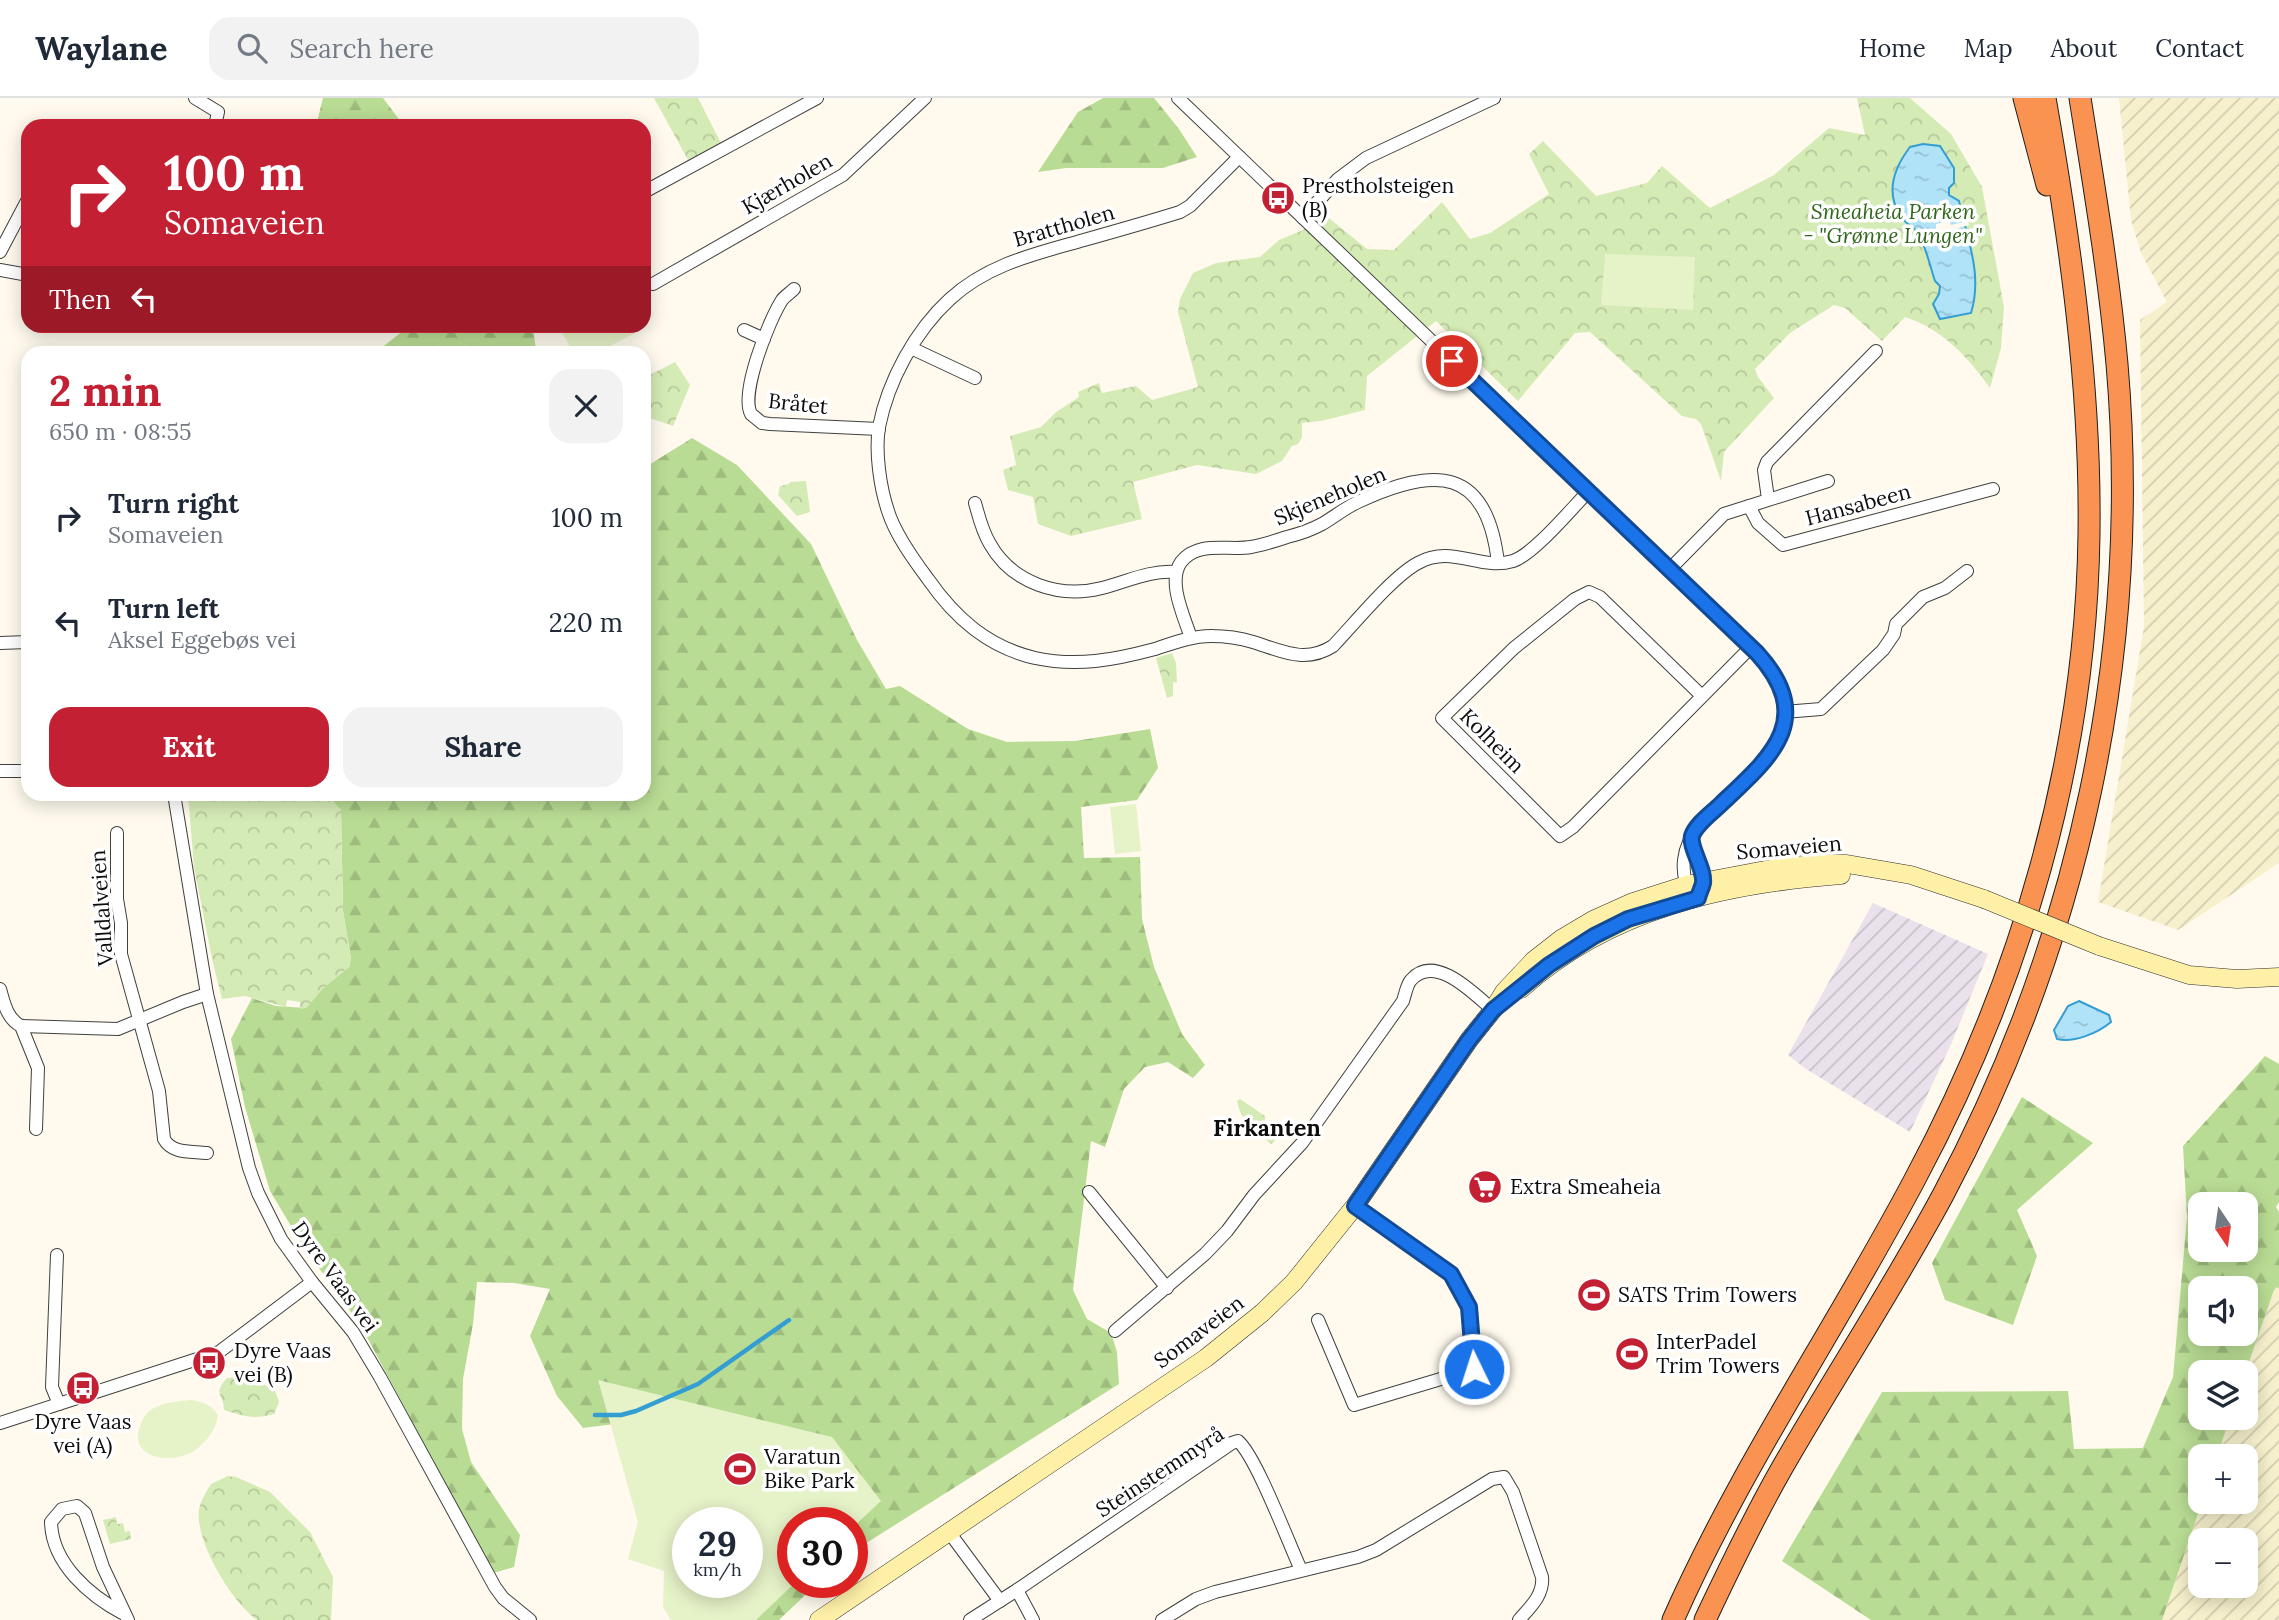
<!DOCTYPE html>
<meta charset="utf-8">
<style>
body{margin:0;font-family:Lora,serif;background:#f2f2f3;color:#1f2937;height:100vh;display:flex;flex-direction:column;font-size:26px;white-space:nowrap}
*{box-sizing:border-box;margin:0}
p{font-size:23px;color:#747a83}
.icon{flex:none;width:38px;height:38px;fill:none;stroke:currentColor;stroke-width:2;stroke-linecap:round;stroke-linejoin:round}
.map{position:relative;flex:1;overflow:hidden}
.side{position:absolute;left:21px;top:248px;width:630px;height:455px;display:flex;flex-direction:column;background:#fff;border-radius:21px;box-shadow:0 4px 18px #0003}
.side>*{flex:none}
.hud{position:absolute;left:21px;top:21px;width:630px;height:214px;border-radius:21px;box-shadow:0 4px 18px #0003;background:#c32033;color:#fff;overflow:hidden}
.needle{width:46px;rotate:167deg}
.fabs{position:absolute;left:2188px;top:1094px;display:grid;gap:14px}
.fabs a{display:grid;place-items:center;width:70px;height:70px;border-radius:14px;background:#fff;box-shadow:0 4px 18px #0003;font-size:35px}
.speed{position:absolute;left:672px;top:1409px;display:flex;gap:14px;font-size:35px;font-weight:700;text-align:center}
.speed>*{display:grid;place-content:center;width:91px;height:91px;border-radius:50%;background:#fff;box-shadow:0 4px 18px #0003;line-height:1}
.speed small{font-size:18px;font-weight:400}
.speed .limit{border:10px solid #d22;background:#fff;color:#111}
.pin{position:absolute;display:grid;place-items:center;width:60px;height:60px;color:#fff;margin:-30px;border:4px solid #fff;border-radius:50%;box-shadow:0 2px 7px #0007}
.me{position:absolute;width:77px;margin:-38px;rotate:356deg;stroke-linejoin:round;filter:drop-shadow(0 0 5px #0008)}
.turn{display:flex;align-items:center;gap:24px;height:147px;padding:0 28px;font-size:32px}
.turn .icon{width:91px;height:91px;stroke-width:2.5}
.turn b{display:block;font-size:49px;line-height:60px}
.then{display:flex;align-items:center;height:66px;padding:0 28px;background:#0003;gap:14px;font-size:26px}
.round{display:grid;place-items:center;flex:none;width:74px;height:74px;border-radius:21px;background:#f2f2f3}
.headline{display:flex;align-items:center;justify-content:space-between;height:119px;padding:0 28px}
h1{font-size:42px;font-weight:700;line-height:52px;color:#c32033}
.cta{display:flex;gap:14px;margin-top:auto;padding:14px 28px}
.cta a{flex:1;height:80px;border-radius:21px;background:#c32033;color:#fff;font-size:28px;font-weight:700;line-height:80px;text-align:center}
.cta a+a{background:#f2f2f3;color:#1f2937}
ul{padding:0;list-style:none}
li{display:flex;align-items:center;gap:21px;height:105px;padding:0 28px}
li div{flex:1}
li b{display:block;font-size:26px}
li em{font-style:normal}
header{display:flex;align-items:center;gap:42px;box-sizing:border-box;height:98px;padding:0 35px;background:#fff;border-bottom:2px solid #e0e1e3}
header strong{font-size:33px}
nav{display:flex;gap:38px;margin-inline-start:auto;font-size:24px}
.search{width:490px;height:63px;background:#f2f2f3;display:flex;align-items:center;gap:18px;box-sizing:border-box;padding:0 24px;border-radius:21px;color:#747a83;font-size:26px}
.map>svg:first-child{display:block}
.industrial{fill:url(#industrial-furrows)}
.farmland{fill:url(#farmland-furrows);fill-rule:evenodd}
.forest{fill:url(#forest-firs);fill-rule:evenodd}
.park{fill:url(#park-crowns)}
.pitch{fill:#e6f2c8;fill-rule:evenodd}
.water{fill:url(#water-ripples);stroke:#349ed2;stroke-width:2}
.pier{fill:#fffaed}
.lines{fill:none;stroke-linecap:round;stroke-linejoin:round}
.stream{stroke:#349ed2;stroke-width:4.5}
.street-casing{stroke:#404040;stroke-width:14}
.secondary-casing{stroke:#2f2f2f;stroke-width:19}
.highway-casing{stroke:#1e1e1e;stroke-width:23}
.street{stroke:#fff;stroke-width:12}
.secondary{stroke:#fff0a8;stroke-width:18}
.highway{stroke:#fa9351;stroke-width:21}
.secondary-bridge-casing{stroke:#2f2f2f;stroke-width:19;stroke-linecap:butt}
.secondary-bridge{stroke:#fff0a8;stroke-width:18}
.route-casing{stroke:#114b97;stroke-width:18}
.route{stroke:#1a73e8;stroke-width:12}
.labels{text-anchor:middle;stroke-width:7;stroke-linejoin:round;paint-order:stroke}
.street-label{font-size:21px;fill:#0d0d0d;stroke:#fff}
.poi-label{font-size:21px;fill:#0d0d0d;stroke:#fff;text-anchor:start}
.park-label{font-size:21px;font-style:italic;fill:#30671b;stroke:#fff}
.neighbourhood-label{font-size:23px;font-weight:bold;fill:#0d0d0d;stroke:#fff}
</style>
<header>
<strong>Waylane</strong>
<div class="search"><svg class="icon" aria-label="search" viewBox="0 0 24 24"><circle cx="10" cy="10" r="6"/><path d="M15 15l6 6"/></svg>Search here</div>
<nav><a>Home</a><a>Map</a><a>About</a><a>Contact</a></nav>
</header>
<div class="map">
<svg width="2279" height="1522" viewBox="0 0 2279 1522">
<defs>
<pattern id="industrial-furrows" width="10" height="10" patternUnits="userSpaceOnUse" patternTransform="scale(1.75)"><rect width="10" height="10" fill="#eae1ec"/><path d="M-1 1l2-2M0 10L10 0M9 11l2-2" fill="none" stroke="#c8c0c9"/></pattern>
<pattern id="farmland-furrows" width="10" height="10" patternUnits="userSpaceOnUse" patternTransform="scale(1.75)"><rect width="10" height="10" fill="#f6f0cc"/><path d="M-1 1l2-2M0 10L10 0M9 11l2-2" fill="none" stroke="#d2cdae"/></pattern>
<pattern id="forest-firs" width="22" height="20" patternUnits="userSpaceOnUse" patternTransform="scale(1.75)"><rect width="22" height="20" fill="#b9dc94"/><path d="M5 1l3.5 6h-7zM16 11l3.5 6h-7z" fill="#9ebc7e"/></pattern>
<pattern id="park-crowns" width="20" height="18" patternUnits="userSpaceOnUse" patternTransform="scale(1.75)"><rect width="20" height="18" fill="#d5ebb6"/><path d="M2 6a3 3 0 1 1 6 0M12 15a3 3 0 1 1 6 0" fill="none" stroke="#b6c89b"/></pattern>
<pattern id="water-ripples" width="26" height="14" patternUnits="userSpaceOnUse" patternTransform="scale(1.75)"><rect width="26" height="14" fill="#b0e2f8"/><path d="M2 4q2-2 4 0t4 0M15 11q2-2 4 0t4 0" fill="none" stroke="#96c1d3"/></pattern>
</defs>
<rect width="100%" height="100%" fill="#fffaed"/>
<!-- industrial -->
<path class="industrial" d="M1873 805 1988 856 1952 944 1910 1034 1806 971 1788 957Z"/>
<!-- farmland -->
<g class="farmland">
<path d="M2119 0H2279V765L2178 832 2098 804 2144 528 2140 222 2167 204 2141 155 2131 122Z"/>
<path d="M2275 1189 2279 1190V1522H2162L2202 1404H2245V1358H2217L2230 1320H2245V1276ZM2200 1442H2245V1488H2200Z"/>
</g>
<!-- forest -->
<g class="forest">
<path d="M323 0H383L404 28H316Z"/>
<path d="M1103 0H1154L1179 31 1197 59 1163 70H1066L1038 74 1078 14Z"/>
<path d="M409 228H533L536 253 534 256 375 255Z"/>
<path d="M692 340 737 367 811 446 857 542 886 591 900 588 968 631 1007 644 1075 643 1150 631 1158 670 1137 702 1081 709 1084 760 1140 759 1142 821 1154 869 1182 936 1205 967 1193 980 1168 964 1145 969 1124 991 1105 1049 1091 1043 1073 1192 1087 1221 1111 1235 1117 1254 1119 1286 852 1454V1424H793V1484H819L779 1522H680L688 1484H747V1424L622 1325 583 1330 557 1298 530 1238 550 1191 514 1185 477 1184 473 1226 463 1281 462 1331 471 1364 520 1437 514 1469 493 1475 361 1228 303 1148 270 1093 245 1009 231 941 252 900 276 908 306 910 323 890 349 869 351 861 343 813 341 713 328 697 644 696V405L649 401 644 383V370Z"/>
<path d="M2265 958 2279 966V1104L2276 1109 2279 1114V1190L2275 1189 2245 1276V1274H2200V1320H2230L2217 1358H2200V1404H2202L2162 1522H1871L1782 1463 1882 1294 2068 1293 2074 1351 2143 1350 2173 1279 2187 1119 2183 1048ZM2200 1106H2245V1152H2200ZM2200 1190H2245V1236H2200Z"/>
<path d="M2022 999 2093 1045 2017 1112 2037 1158 2013 1227 1945 1202 1932 1165Z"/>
</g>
<!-- park -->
<g class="park">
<path d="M654 0H698L721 45 688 62Z"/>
<path d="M1857 0H1910L1951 36 1982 89 2004 209 2001 250 1990 290C1968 259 1942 231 1905 219L1882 243 1845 210 1834 207 1790 235 1755 271 1758 279 1774 300 1724 354 1721 383 1701 326 1696 321 1682 318 1590 234 1575 235 1518 303 1436 223 1367 278 1365 312 1321 323 1302 325V339L1298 346 1292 348 1282 363 1256 376 1197 367 1133 384 1142 421 1071 438 1038 426 1033 399 1008 392 1003 372 1016 367 1010 338 1041 329 1056 314 1079 299 1078 294 1099 285 1102 295 1136 288 1152 302 1198 289 1178 214 1180 201 1193 175 1216 165 1260 159 1279 142 1303 132 1324 116 1367 151 1394 152 1442 104 1470 141 1490 135 1549 96 1529 56 1543 43 1596 98 1647 85 1662 68 1710 110 1774 77 1829 30 1865 37Z"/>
<path d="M675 264 690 287 673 328 644 318V280Z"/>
<path d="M806 383 810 414 797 418 778 397 780 388 789 386 790 384Z"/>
<path d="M1172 555 1176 565 1177 585 1173 584V598L1167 600 1156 560Z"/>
<path d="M188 697H327L341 712 343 813 351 861 349 869 323 890 306 910 300 911V904L287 902 286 909 245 898 222 901 212 861 194 769Z"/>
<path d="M1240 1001 1265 1018V1023L1281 1034 1272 1046C1255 1035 1241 1024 1237 1003Z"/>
<path d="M238 1279 255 1281 275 1293 279 1304 274 1316C254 1322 243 1318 224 1312 224 1296 212 1297 227 1280Z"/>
<path d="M228 1378 236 1379 270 1394 310 1434 333 1479 331 1522H257C232 1505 194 1442 199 1411 201 1402 206 1394 211 1386Z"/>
<path d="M116 1419 117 1426 123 1425 125 1434 130 1433 131 1441 110 1446 103 1422Z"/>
</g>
<!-- pitch -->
<g class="pitch">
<path d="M1605 156 1695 159 1693 212 1601 207Z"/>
<path d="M558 228H632L635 235 597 255H574Z"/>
<path d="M1136 706 1141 753 1115 756 1110 709Z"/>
<path d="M598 1282 832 1339 881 1403 852 1430V1424H793V1484H796L756 1522H671L663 1509 664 1473 628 1461 638 1424ZM747 1424V1484H688V1424Z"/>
<path d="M192 1302C202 1304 214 1307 218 1318 215 1332 209 1340 198 1350 175 1369 125 1361 141 1326 143 1319 148 1313 154 1310 166 1304 179 1303 192 1302Z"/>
</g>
<!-- water -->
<g class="water">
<path d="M1923 46 1940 48 1954 70V85L1949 90V97L1959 103C1967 141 1983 176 1971 215L1940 221 1933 206 1939 196 1940 188 1935 183C1930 168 1926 149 1918 135 1914 129 1906 126 1902 120 1884 95 1894 70 1910 49Z"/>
<path d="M2079 903 2109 917 2111 924C2098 935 2074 945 2057 941L2054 932 2068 908Z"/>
</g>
<!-- pier -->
<path class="pier" d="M1949 123 1951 127 1968 123 1969 127 1952 132 1953 137 1940 140 1938 136 1916 141 1915 137 1936 131V126Z"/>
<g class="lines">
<!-- stream -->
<path class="stream" d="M595 1317H621L636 1313 698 1286 789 1222"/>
<!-- street casing -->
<g class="street-casing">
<g id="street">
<path d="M195 0 218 14 215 28"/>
<path d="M1178 0 1757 555C1775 575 1786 594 1784 622 1778 684 1691 703 1684 762 1683 772 1684 784 1691 792"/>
<path d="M1239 59 1190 108 1180 114C1148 124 1116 133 1084 142 1035 156 988 166 950 201 915 233 888 283 879 329 875 354 880 389 888 413 895 436 913 461 928 481 955 520 988 549 1035 560 1077 569 1114 562 1155 551 1173 545 1192 538 1211 538 1225 538 1240 540 1253 544 1282 553 1305 566 1333 548 1355 525 1392 479 1418 465 1452 446 1480 473 1513 463 1534 456 1571 411 1588 394"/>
<path d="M644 94 817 0"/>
<path d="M1303 120 1338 81 1366 60 1494 0"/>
<path d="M0 154 28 101"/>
<path d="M0 172 28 177"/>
<path d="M653 186 843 77 925 0"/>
<path d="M794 191C790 195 785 198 782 202 769 222 740 295 751 316L762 325 770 326 879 331"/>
<path d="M744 232 764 241"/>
<path d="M911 250 975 280"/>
<path d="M1768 401 1764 372 1767 364 1876 253"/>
<path d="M975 405C979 419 982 433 990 446 1012 485 1059 501 1102 490 1126 484 1150 472 1175 474"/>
<path d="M1749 408 1758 425 1783 447 1993 391"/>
<path d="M1670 471 1724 416 1828 383"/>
<path d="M1191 540C1184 518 1167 484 1181 464 1198 442 1228 453 1251 449 1263 447 1275 443 1287 439 1299 436 1311 432 1322 426 1334 419 1345 410 1358 404 1435 368 1487 368 1498 465"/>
<path d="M0 545 28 544"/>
<path d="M1702 598 1600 499 1589 494 1575 501 1514 550 1442 620 1560 738 1573 729 1750 550"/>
<path d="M1784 614 1821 611 1883 552 1894 536 1896 526 1923 499 1945 490 1967 473"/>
<path d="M0 673H28"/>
<path d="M174 696 207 896 249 1070 258 1095 281 1141 312 1184 353 1234 380 1279 495 1489 503 1500 530 1522"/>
<path d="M117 735V801L121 825V856L159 993 164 1041C172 1056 191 1053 207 1055"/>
<path d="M1691 742C1697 756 1706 774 1701 790"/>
<path d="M0 891C4 905 7 921 21 928L38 970 36 1031"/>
<path d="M21 928 118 931 183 904 207 896"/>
<path d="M1089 1094 1167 1190"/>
<path d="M57 1157 52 1289 59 1306"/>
<path d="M1318 1222 1354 1307 1474 1271 1469 1209 1451 1176 1355 1108"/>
<path d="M1115 1233 1205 1156 1227 1133 1254 1097 1302 1045 1403 903C1405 897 1407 886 1411 882 1435 854 1475 897 1493 912"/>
<path d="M0 1325 219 1254 312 1184"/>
<path d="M949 1434 1000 1503"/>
<path d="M1017 1492 1232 1345 1238 1343C1256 1358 1289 1446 1301 1472"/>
<path d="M124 1516C90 1498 52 1466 51 1424L62 1411 77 1408 85 1415 103 1469 128 1522"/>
<path d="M970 1522 1017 1492 1033 1522"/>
<path d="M1162 1522 1196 1501 1215 1494 1358 1459 1376 1452 1492 1381 1504 1379 1513 1394 1542 1479C1544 1497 1530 1509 1519 1522"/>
</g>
</g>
<!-- secondary casing -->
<g class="secondary-casing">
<g id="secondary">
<path d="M2099 848 2189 877 2237 881 2279 879"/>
<path d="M1521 891C1609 811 1725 786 1841 777"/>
<path d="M819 1522 1206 1260 1262 1215 1294 1184 1355 1108 1469 942 1493 912 1504 894 1534 862 1561 841 1593 822 1633 804 1686 787 1781 769 1816 766H1847L1911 777 1984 801"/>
</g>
</g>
<!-- highway casing -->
<g class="highway-casing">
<g id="highway">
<path d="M2024 0 2047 87"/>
<path d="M1673 1522C1741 1368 1837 1229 1915 1081 2021 883 2086 662 2089 436 2091 290 2070 143 2045 0"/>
<path d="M1705 1522C1729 1471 1754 1419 1782 1370 1835 1278 1893 1190 1943 1097 2079 842 2142 554 2117 266 2109 177 2094 88 2080 0"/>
</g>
</g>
<!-- street -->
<use href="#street" class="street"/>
<!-- secondary -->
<use href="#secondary" class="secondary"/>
<!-- highway -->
<use href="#highway" class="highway"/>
<!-- secondary-bridge casing -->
<g class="secondary-bridge-casing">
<path id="secondary-bridge" d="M1984 801 2099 848"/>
</g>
<!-- secondary-bridge -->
<use href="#secondary-bridge" class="secondary-bridge"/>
</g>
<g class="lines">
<!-- route casing -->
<g class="route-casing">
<path id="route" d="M1452 263 1757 555C1817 621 1771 659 1721 706 1712 715 1696 726 1692 738 1689 749 1705 771 1703 785 1702 790 1699 795 1698 800L1628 821 1594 838 1549 867 1493 912 1469 942 1355 1108 1451 1176 1469 1209 1474 1271"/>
</g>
<!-- route -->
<use href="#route" class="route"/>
</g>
<!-- icons -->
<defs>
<g id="bus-disc" transform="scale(1.75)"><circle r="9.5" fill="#c32033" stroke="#fff"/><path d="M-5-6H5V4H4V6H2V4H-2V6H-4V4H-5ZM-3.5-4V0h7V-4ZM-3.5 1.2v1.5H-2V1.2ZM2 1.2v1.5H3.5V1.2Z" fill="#fff"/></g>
<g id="supermarket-disc" transform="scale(1.75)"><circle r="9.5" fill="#c32033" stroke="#fff"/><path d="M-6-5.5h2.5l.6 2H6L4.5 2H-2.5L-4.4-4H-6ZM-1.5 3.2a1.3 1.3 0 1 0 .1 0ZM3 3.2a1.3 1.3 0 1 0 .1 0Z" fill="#fff"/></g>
<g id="stadium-disc" transform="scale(1.75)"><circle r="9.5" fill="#c32033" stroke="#fff"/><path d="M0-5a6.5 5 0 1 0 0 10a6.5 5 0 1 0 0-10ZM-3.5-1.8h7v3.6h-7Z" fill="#fff"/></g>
</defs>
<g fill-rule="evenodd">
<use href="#bus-disc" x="1278" y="100"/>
<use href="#supermarket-disc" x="1485" y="1089"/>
<use href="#stadium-disc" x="1594" y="1197"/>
<use href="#stadium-disc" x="1632" y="1256"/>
<use href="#bus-disc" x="209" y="1265"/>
<use href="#bus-disc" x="83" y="1290"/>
<use href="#stadium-disc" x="740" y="1371"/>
</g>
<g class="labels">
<!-- street labels -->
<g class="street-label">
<text transform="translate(787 86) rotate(-30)" y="7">Kjærholen</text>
<text transform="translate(1064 128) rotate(-16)" y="7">Brattholen</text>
<text transform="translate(798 306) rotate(6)" y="7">Bråtet</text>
<text transform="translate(1330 398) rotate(-23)" y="7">Skjeneholen</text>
<text transform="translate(1858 407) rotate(-15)" y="7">Hansabeen</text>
<text transform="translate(1492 643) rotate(45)" y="7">Kolheim</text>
<text transform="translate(1789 750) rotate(-5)" y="7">Somaveien</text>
<text transform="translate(102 810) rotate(-94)" y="7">Valldalveien</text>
<text transform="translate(335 1179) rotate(54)" y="7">Dyre Vaas vei</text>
<text transform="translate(1199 1234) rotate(-37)" y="7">Somaveien</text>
<text transform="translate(1160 1374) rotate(-33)" y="7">Steinstemmyrå</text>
</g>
<!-- poi labels -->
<g class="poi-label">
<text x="1302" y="95">Prestholsteigen<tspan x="1302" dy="24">(B)</tspan></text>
<text x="1510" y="1096">Extra Smeaheia</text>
<text x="1618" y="1204">SATS Trim Towers</text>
<text x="1656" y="1251">InterPadel<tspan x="1656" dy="24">Trim Towers</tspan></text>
<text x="234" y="1260">Dyre Vaas<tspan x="234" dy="24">vei (B)</tspan></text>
<text x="83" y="1331" text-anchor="middle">Dyre Vaas<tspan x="83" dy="24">vei (A)</tspan></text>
<text x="764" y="1366">Varatun<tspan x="764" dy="24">Bike Park</tspan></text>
</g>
<!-- park labels -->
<g class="park-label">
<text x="1893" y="121">Smeaheia Parken<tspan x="1893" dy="24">- "Grønne Lungen"</tspan></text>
</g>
<!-- neighbourhood labels -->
<g class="neighbourhood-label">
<text x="1267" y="1038">Firkanten</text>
</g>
</g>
</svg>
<div class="fabs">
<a><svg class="needle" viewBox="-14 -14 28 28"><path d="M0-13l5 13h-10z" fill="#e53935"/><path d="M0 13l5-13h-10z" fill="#747a83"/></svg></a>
<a><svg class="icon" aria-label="sound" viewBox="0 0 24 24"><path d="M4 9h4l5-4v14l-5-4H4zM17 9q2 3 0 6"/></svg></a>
<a><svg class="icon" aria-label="layers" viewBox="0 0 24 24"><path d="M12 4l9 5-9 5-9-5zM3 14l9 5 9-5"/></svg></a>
<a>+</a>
<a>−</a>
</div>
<div class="speed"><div>29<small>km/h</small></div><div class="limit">30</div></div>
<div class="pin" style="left:1452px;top:263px;background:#d93025"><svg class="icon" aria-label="arrive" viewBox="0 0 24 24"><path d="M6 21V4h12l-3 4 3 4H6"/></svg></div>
<svg class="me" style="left:1474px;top:1271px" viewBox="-20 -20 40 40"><circle r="17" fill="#1a73e8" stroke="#fff" stroke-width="3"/><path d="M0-11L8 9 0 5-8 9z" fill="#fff"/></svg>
<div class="hud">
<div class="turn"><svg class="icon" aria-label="right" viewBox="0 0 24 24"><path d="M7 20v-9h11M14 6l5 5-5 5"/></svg><div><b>100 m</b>Somaveien</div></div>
<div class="then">Then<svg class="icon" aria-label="left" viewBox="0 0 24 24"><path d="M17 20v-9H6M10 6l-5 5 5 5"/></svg></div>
</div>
<section class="side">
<div class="headline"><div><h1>2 min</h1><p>650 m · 08:55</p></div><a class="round"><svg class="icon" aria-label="close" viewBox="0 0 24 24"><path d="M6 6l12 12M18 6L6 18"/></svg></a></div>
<ul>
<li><svg class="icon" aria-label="right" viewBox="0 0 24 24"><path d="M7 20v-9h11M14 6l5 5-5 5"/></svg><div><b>Turn right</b><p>Somaveien</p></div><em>100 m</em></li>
<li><svg class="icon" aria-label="left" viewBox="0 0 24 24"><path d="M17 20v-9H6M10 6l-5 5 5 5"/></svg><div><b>Turn left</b><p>Aksel Eggebøs vei</p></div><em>220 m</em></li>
</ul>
<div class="cta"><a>Exit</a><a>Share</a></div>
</section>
</div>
